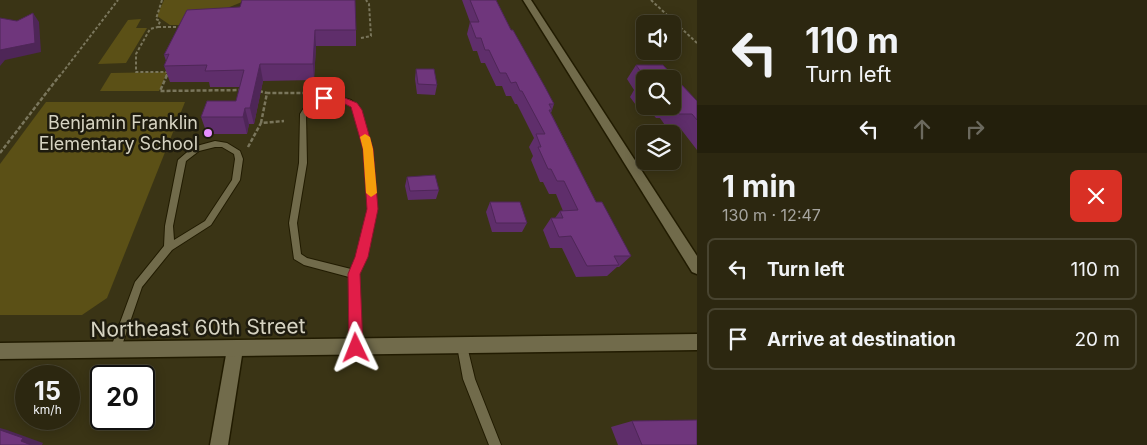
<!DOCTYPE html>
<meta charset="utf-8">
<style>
body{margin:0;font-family:Inter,sans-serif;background:#342f19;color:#f1f3f6;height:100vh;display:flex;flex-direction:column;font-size:19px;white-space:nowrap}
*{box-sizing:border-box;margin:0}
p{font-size:16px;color:#a6a59f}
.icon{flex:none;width:28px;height:28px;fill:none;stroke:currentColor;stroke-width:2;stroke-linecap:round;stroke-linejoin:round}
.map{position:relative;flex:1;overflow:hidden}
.details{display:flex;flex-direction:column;background:#2c2710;width:450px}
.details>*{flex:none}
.guide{background:#2c2710;color:#f1f3f6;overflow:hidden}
.controls{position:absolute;left:636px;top:15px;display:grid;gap:10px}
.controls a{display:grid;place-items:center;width:45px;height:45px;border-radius:8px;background:#2c2710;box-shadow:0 2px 12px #0003,0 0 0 1px #484430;font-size:25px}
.speed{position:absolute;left:15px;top:365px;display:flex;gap:10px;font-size:25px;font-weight:700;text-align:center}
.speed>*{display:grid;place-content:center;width:65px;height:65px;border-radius:50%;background:#2c2710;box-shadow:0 2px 12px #0003,0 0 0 1px #484430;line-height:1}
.speed small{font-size:12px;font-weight:400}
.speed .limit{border:2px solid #111;border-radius:8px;background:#fff;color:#111}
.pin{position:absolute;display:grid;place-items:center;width:42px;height:42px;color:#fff;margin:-21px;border-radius:10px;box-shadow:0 2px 8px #0006}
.me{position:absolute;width:55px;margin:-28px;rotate:358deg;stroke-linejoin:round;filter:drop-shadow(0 0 4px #0008)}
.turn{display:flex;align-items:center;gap:18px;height:105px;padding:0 25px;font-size:22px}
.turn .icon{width:65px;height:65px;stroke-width:2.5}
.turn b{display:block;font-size:35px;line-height:42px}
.lanes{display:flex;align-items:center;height:48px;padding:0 25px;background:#0003;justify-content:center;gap:25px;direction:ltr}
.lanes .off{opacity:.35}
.round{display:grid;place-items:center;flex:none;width:52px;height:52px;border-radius:8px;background:#342f19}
.headline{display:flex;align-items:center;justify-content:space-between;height:85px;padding:0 25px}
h1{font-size:30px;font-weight:700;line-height:38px}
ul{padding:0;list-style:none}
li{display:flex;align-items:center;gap:15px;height:62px;margin:0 10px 8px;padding:0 15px;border:2px solid #484430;border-radius:8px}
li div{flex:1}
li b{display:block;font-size:19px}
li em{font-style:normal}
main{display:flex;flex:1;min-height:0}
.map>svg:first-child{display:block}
.green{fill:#5b5016}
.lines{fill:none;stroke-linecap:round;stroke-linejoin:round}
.lane-casing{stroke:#211b00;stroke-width:2}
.street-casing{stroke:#211b00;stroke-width:3}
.secondary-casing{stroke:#211b00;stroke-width:3}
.path-far1{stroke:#7a765c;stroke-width:2;stroke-dasharray:3 2;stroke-linecap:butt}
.path{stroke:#7a765c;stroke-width:2.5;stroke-dasharray:4 2;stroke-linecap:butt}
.lane{fill:#716b4b;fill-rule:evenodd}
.street{fill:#716b4b;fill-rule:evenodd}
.secondary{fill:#716b4b;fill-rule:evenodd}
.wall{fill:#5f2e6b;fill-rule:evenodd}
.shaded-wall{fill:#4e2657}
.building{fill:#6f367c;stroke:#4e2657}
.route{fill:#e11d48;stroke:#92132f}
.slow{fill:#f59e0b}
.poi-dot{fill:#e88eff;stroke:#1e1b0e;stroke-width:2}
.labels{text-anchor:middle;stroke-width:5;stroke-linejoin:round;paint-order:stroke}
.poi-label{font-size:18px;fill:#d6d3c2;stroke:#1e1b0e;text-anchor:end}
.near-street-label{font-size:21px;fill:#d6d3c2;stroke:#1e1b0e}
</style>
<main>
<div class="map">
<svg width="697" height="445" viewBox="0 0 697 445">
<rect width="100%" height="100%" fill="#3a3415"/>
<!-- green -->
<g class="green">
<path d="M164 0H247L185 25H170L157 16Z"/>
<path d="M141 19 136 28H147L126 63 98 64 128 20Z"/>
<path d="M167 72 159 91H100L111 73Z"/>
<path d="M46 102H185L107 298 82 315H0V164Z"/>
</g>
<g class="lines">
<!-- lane casing -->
<g class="lane-casing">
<g id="lane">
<path d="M332 95 351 100 355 104 361 112 369 139 374 172 376 201 375 219 370 243 359 274 361 348 360 352 356 353 352 352 351 348 349 277 304 265 294 259 289 223 299 163 300 114 307 103 314 99ZM332 99C338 100 345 101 350 105 365 122 370 195 367 218 364 235 358 253 351 269L307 258 301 254 297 223 307 163 306 114 312 105 318 102Z"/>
<path d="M215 141 227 143 240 151 243 159 240 180 211 225 172 250 142 287 119 354 115 355 111 354 110 350 135 282 164 246 165 226 178 160 193 147ZM215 147H222L234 154 235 159 232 180 205 221 174 240 173 226 186 161 199 151Z"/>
<path d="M462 341 466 342 467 346 475 379 501 445H489L463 379 457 346 458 342Z"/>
</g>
</g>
<!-- street casing -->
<g class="street-casing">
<g id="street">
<path d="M523 0H531L697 256V274L692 272Z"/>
<path d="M235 341 241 344 243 349 228 445H210L227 349 229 344Z"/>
</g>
</g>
<!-- secondary casing -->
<g class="secondary-casing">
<path id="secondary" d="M697 334V350L0 359V343Z"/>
</g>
<!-- path-far1 -->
<g class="path-far1">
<path d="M162 0 156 19 160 21 158 27 150 29 136 54V72H168L166 77"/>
<path d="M651 0 697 43"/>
<path d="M158 27H182"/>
<path d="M361 38 371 36 369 4 366 0"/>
<path d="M59 77 118 0"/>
</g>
<!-- path -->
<g class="path">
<path d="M167 75 160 91 243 90"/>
<path d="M259 91 267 93"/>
<path d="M261 123 267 93H304"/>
<path d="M248 147 261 123 284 121"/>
<path d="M0 153 60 75"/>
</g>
<!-- lane -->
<use href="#lane" class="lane"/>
<!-- street -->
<use href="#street" class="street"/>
<!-- secondary -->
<use href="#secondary" class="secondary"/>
</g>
<!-- wall -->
<g class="wall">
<path d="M462 0H496L511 30 554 104 551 113 596 202 631 256 619 267H617L607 276 576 277 562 248H550L543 230 551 218H555L560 211H563L556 194H549L543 182H540L531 160 533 156 529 147 534 138 517 104H515L511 96H506L502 86H496L485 63H481L477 51H473L467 34 470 22Z"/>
<path d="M187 10 356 30V46H316L314 80 263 81 254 124H249L247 134H207L201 117 236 101 240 87H210L209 82H170L164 66 166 61 164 55Z"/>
<path d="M636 65H663L697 101V150L680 128H667L660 118H656L651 112H641L630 97 634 90 627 79ZM645 79H672V106H645Z"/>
<path d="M416 69 437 85 435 95 417 94 415 79Z"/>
<path d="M407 177 439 190 436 199 408 200 405 186Z"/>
<path d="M490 202 527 223 522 232H492L486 212Z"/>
<path d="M632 421 697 445H618L611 427Z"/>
</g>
<!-- shaded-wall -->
<g class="shaded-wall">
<path d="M33 13 39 22 41 52 5 60 0 66V50Z"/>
<path d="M315 30 316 46 314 80 313 64Z"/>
<path d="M260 64 263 81 254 124 250 108Z"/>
<path d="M245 108 249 124 247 134 243 117Z"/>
<path d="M0 428 7 430 43 443 42 445H31L21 441 0 430Z"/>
</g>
<!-- building -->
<g class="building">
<path d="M242 0H355L356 30H315L313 64H260L250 108H245L243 117H201L207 101H236L244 70 205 71 207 65 164 66 169 54 164 55 187 10 240 7Z"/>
<path d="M470 0H496L511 30H513L545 87 554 104H549L552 110H549L596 202H602L631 256H614L619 265 587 266 571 236 559 237 551 218H563L560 211 578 210 564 181H557L551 169H548L538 147H541L536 134H545L522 91H520L516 82 511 83 506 73H500L489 50H485L481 38H476L470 22H479Z"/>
<path d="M33 13 35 43 0 50V18L17 21Z"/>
<path d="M636 65H663L697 101V120L692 114H679L672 106V79H646Z"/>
<path d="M416 69H434L437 85 418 84Z"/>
<path d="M639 83H645V90Z"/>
<path d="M435 175 439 190 410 191 407 177Z"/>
<path d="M490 202H520L527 223H496Z"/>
<path d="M697 420V445H642L632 421Z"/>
<path d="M0 430 23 438 21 441 31 445H0Z"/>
</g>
<!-- route -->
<path class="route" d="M324 95 340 96 357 103 362 110 373 149 378 209 368 257 360 274 363 348 361 353 356 355 351 353 349 348 348 274 355 257 367 209 363 149 351 107 339 101 321 100 319 98Z"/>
<!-- slow -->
<path class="slow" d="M365 134 370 137 373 149 377 193 371 197 366 193 363 149 360 137Z"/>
<!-- markers -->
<circle class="poi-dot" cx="208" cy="133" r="5"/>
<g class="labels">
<!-- poi labels -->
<g class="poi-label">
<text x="198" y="129">Benjamin Franklin<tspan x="198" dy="21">Elementary School</tspan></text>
</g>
<!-- near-street labels -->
<g class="near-street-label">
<text transform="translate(198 328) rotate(-1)" y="7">Northeast 60th Street</text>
</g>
</g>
</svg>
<div class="controls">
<a><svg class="icon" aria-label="sound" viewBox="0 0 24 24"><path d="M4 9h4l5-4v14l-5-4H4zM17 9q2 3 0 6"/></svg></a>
<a><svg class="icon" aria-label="search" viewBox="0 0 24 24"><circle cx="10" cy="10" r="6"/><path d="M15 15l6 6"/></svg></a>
<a><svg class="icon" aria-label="layers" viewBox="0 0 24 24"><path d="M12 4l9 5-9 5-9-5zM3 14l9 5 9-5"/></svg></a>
</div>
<div class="speed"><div>15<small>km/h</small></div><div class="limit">20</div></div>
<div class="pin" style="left:324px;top:98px;background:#d93025"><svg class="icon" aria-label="arrive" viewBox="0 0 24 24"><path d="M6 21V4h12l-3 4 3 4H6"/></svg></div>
<svg class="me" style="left:356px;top:348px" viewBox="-20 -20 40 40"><path d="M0-17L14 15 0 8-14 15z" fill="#e11d48" stroke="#fff" stroke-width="4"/></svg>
</div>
<section class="details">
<div class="guide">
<div class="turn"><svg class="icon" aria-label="left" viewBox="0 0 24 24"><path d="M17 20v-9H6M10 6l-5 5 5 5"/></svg><div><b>110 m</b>Turn left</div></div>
<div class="lanes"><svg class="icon" aria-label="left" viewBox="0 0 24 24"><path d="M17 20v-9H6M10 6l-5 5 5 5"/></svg><svg class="icon off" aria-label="ahead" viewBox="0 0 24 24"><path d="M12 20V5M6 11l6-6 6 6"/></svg><svg class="icon off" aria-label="right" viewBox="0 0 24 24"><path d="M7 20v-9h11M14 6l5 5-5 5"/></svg></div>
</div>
<div class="headline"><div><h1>1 min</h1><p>130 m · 12:47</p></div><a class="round" style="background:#d93025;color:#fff"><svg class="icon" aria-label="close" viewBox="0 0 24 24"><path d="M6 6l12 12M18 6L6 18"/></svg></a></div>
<ul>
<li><svg class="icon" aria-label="left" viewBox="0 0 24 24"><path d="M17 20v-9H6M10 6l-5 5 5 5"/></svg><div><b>Turn left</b></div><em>110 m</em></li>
<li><svg class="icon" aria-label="arrive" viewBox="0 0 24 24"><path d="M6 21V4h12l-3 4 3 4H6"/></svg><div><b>Arrive at destination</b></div><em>20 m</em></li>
</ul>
</section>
</main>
